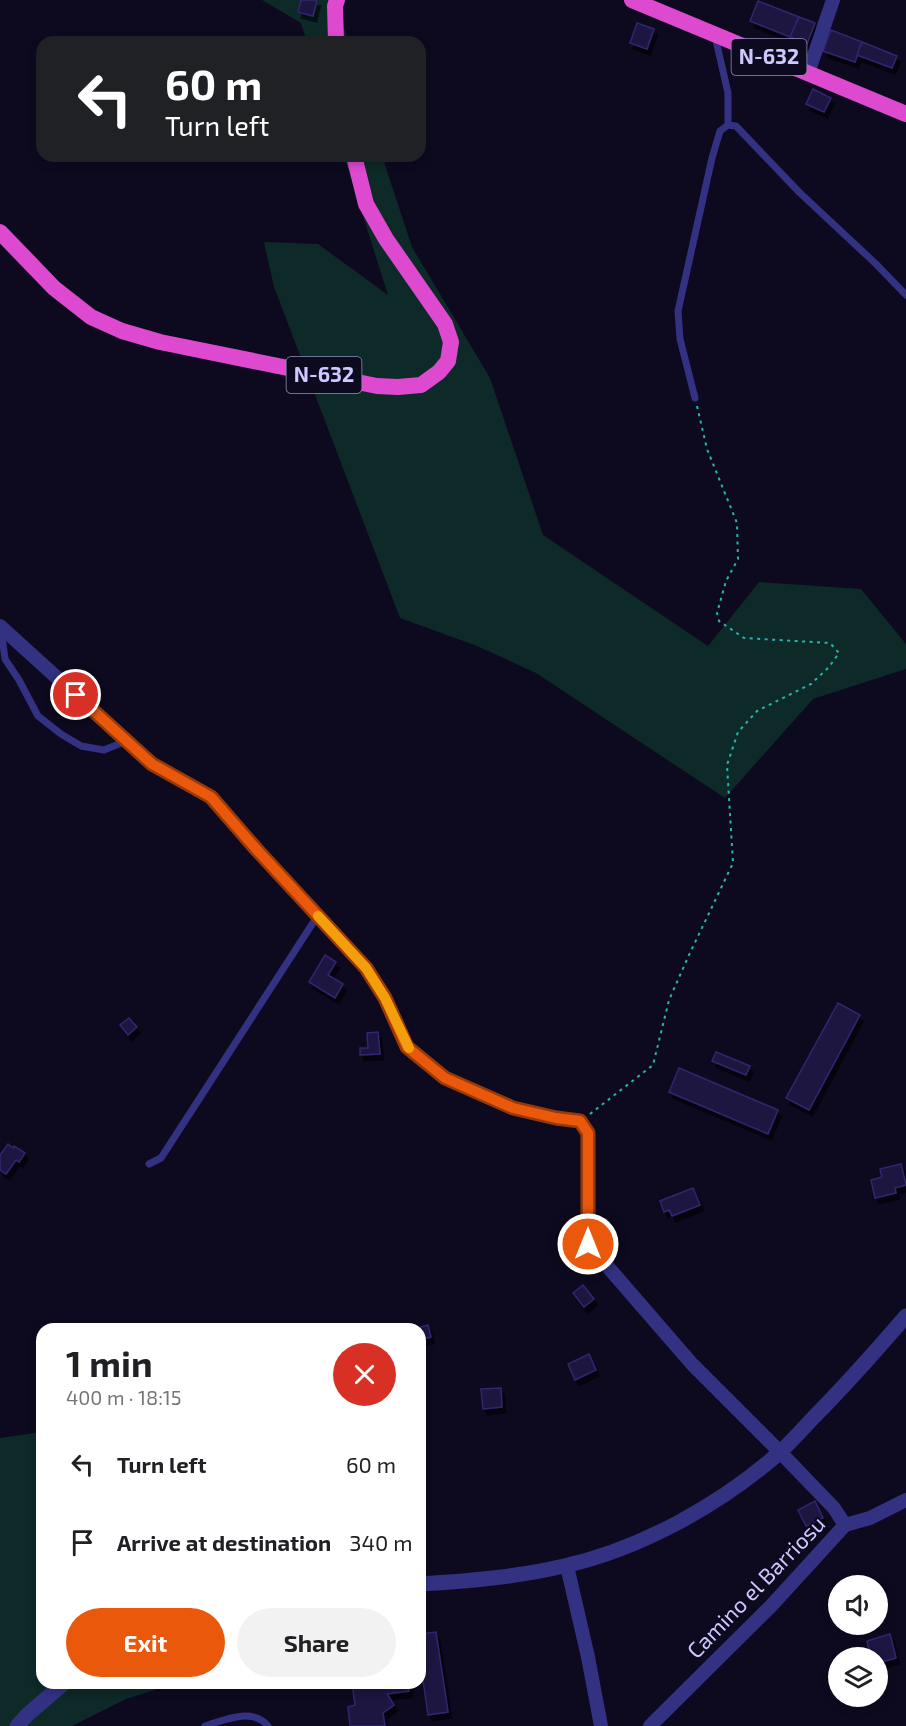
<!DOCTYPE html>
<meta charset="utf-8">
<style>
body{margin:0;font-family:"Exo 2",sans-serif;background:#f2f2f2;color:#202124;height:100vh;display:flex;flex-direction:column;font-size:22px;white-space:nowrap}
*{box-sizing:border-box;margin:0}
p{font-size:20px;color:#757577}
.icon{flex:none;width:33px;height:33px;fill:none;stroke:currentColor;stroke-width:2;stroke-linecap:round;stroke-linejoin:round}
.map{position:relative;flex:1;overflow:hidden}
.sheet{position:absolute;left:36px;top:1323px;width:390px;height:366px;display:flex;flex-direction:column;background:#fff;border-radius:18px;box-shadow:0 3px 9px #0003}
.sheet>*{flex:none}
.guide{position:absolute;left:36px;top:36px;width:390px;height:126px;border-radius:18px;box-shadow:0 3px 9px #0003;background:#202124;color:#fff;overflow:hidden}
.buttons{position:absolute;left:828px;top:1575px;display:grid;gap:12px}
.buttons a{display:grid;place-items:center;width:60px;height:60px;border-radius:50%;background:#fff;box-shadow:0 3px 9px #0003;font-size:30px}
.pin{position:absolute;display:grid;place-items:center;width:51px;height:51px;color:#fff;margin:-26px;border:3px solid #fff;border-radius:50%;box-shadow:0 2px 6px #0007}
.me{position:absolute;width:66px;margin:-33px;rotate:0deg;stroke-linejoin:round;filter:drop-shadow(0 0 4px #0008)}
.turn{display:flex;align-items:center;gap:21px;height:126px;padding:0 30px;font-size:27px}
.turn .icon{width:78px;height:78px;stroke-width:2.5}
.turn b{display:block;font-size:42px;line-height:51px}
.round{display:grid;place-items:center;flex:none;width:63px;height:63px;border-radius:32px;background:#f2f2f2}
.overview{display:flex;align-items:center;justify-content:space-between;height:102px;padding:0 30px}
h1{font-size:36px;font-weight:700;line-height:45px}
.cta{display:flex;gap:12px;margin-top:auto;padding:12px 30px}
.cta a{flex:1;height:69px;border-radius:36px;background:#ea580c;color:#fff;font-size:24px;font-weight:700;line-height:69px;text-align:center}
.cta a+a{background:#f2f2f2;color:#202124}
ul{padding:0;list-style:none}
li{display:flex;align-items:center;gap:18px;height:78px;padding:0 30px}
li div{flex:1}
li b{display:block;font-size:22px}
li em{font-style:normal}
.map>svg:first-child{display:block}
.green{fill:#0d2928}
.building{fill:#1d1541;stroke:#33256f;stroke-width:1.5;filter:url(#shadow)}
.lines{fill:none;stroke-linecap:round;stroke-linejoin:round}
.path{stroke:#23b8ad;stroke-width:2;stroke-dasharray:3 4.5;stroke-linecap:butt}
.service{stroke:#333182;stroke-width:7}
.minor{stroke:#333182;stroke-width:14}
.tertiary{stroke:#333182;stroke-width:15}
.trunk{stroke:#dd49cf;stroke-width:16}
.route-casing{stroke:#983908;stroke-width:15}
.route{stroke:#ea580c;stroke-width:10}
.slow{stroke:#f59e0b;stroke-width:10}
.labels{text-anchor:middle;stroke-width:4.5;stroke-linejoin:round;paint-order:stroke}
.shield{fill:#0d0a1f;stroke:#938fbc;stroke-width:1.5}
.shield-label{font-size:21px;font-weight:bold;fill:#cdc8ff}
.street-label{font-size:22px;fill:#cdc8ff;stroke:#0d0a1f}
</style>
<div class="map">
<svg width="906" height="1726" viewBox="0 0 906 1726">
<defs>
<filter id="shadow"><feDropShadow dx="3.5" dy="6" stdDeviation="0" flood-color="#0009"/></filter>
</defs>
<rect width="100%" height="100%" fill="#0d0a1f"/>
<!-- green -->
<g class="green">
<path d="M262 0H334L349 42H307L301 23Z"/>
<path d="M344 156H382L412 247 490 378 543 535 708 646 759 582 861 589 906 644V669L813 699 725 798 536 673 477 646 400 618 274 287 264 242 318 244 388 295Z"/>
<path d="M42 1432V1683H176L126 1699 72 1726H0V1438Z"/>
</g>
<!-- building -->
<g class="building">
<path d="M301 0H317L313 16 298 12Z"/>
<path d="M758 1 799 17 790 37 750 21Z"/>
<path d="M799 17 815 23 807 44 790 37Z"/>
<path d="M637 23 654 29 647 49 630 43Z"/>
<path d="M831 30 862 42 855 62 823 51Z"/>
<path d="M862 42 897 56 892 68 857 55Z"/>
<path d="M813 89 831 98 824 112 806 104Z"/>
<path d="M325 955 336 962 328 975 343 984 335 998 309 982Z"/>
<path d="M838 1003 860 1015 809 1110 786 1098Z"/>
<path d="M129 1018 137 1027 128 1035 120 1025Z"/>
<path d="M378 1032 380 1054 360 1055V1048H368L367 1033Z"/>
<path d="M716 1052 750 1066 746 1075 712 1061Z"/>
<path d="M679 1068 778 1110 768 1134 669 1092Z"/>
<path d="M8 1144 13 1148 14 1146 25 1153 19 1162 16 1160 6 1174 0 1170V1155Z"/>
<path d="M901 1164 906 1185 895 1188 896 1193 875 1198 871 1180 882 1177 880 1169Z"/>
<path d="M693 1188 700 1205 672 1216 669 1210 664 1212 660 1201Z"/>
<path d="M583 1285 594 1299 584 1307 573 1293Z"/>
<path d="M428 1325 431 1337 420 1340V1329H415Z"/>
<path d="M589 1354 596 1370 575 1380 568 1364Z"/>
<path d="M501 1388 502 1407 483 1409 481 1389Z"/>
<path d="M815 1501 823 1518 806 1526 798 1510Z"/>
<path d="M436 1632 448 1712 428 1715 423 1680 420 1681V1634Z"/>
<path d="M890 1634 896 1658 878 1663V1658H871L867 1641Z"/>
<path d="M352 1683H408L409 1691 387 1694 394 1705 383 1713 385 1726H350L348 1707 355 1705Z"/>
</g>
<g class="lines">
<!-- path -->
<path class="path" d="M590 1114 653 1065 669 1000 689 955 733 863 727 765 738 732 757 711 811 684 829 667 839 653 830 643 744 638 719 621 717 613 726 581 738 559 737 523 707 449 697 406"/>
<!-- service -->
<g class="service">
<path d="M715 36 728 93V125"/>
<path d="M695 398 680 339 678 311 712 158 720 131 728 125 736 126 799 192 876 264 906 295"/>
<path d="M1 629 5 659 19 680 38 716 61 734 81 746 104 750 126 741"/>
<path d="M149 1164 161 1158 318 915"/>
<path d="M205 1726C224 1720 253 1707 268 1726"/>
</g>
<!-- minor -->
<g class="minor">
<path d="M808 73 833 0"/>
<path d="M0 626 152 764 211 797 257 850 366 968 385 998 407 1047 445 1078 513 1108 556 1118 580 1121 588 1133V1244L692 1364 780 1452 834 1508 845 1525"/>
<path d="M567 1566 588 1657 601 1726"/>
<path d="M650 1726 771 1606 845 1525 870 1518 906 1500"/>
</g>
<!-- tertiary -->
<g class="tertiary">
<path d="M420 1584C469 1581 517 1577 564 1566 641 1549 721 1504 779 1453 790 1443 801 1431 811 1420 844 1387 875 1352 906 1316"/>
<path d="M17 1726 27 1715 64 1683"/>
</g>
<!-- trunk -->
<g class="trunk">
<path d="M632 0 906 114"/>
<path d="M336 42 335 6 337 0"/>
<path d="M0 232 54 288 91 317 122 331 160 342 377 386 398 387 421 385 439 372 448 361 451 342 445 324 386 239 366 204 354 156"/>
</g>
</g>
<g class="lines">
<!-- route casing -->
<g class="route-casing">
<path id="route" d="M76 695 152 764 211 797 257 850 366 968 385 998 407 1047 445 1078 513 1108 556 1118 580 1121 588 1133V1244"/>
</g>
<!-- route -->
<use href="#route" class="route"/>
<!-- slow -->
<path class="slow" d="M318 916 366 968 385 998 409 1048"/>
</g>
<g class="labels">
<!-- shield labels -->
<g class="shield">
<rect x="731.5" y="39" width="75" height="36" rx="4.5"/>
<rect x="286.5" y="357" width="75" height="36" rx="4.5"/>
</g>
<g class="shield-label">
<text x="769" y="64">N-632</text>
<text x="324" y="382">N-632</text>
</g>
<!-- street labels -->
<g class="street-label">
<text transform="translate(756 1587) rotate(-46)" y="8">Camino el Barriosu</text>
</g>
</g>
</svg>
<div class="buttons">
<a><svg class="icon" aria-label="sound" viewBox="0 0 24 24"><path d="M4 9h4l5-4v14l-5-4H4zM17 9q2 3 0 6"/></svg></a>
<a><svg class="icon" aria-label="layers" viewBox="0 0 24 24"><path d="M12 4l9 5-9 5-9-5zM3 14l9 5 9-5"/></svg></a>
</div>
<div class="pin" style="left:76px;top:695px;background:#d93025"><svg class="icon" aria-label="arrive" viewBox="0 0 24 24"><path d="M6 21V4h12l-3 4 3 4H6"/></svg></div>
<svg class="me" style="left:588px;top:1244px" viewBox="-20 -20 40 40"><circle r="17" fill="#ea580c" stroke="#fff" stroke-width="3"/><path d="M0-11L8 9 0 5-8 9z" fill="#fff"/></svg>
<div class="guide">
<div class="turn"><svg class="icon" aria-label="left" viewBox="0 0 24 24"><path d="M17 20v-9H6M10 6l-5 5 5 5"/></svg><div><b>60 m</b>Turn left</div></div>
</div>
<section class="sheet">
<div class="overview"><div><h1>1 min</h1><p>400 m · 18:15</p></div><a class="round" style="background:#d93025;color:#fff"><svg class="icon" aria-label="close" viewBox="0 0 24 24"><path d="M6 6l12 12M18 6L6 18"/></svg></a></div>
<ul>
<li><svg class="icon" aria-label="left" viewBox="0 0 24 24"><path d="M17 20v-9H6M10 6l-5 5 5 5"/></svg><div><b>Turn left</b></div><em>60 m</em></li>
<li><svg class="icon" aria-label="arrive" viewBox="0 0 24 24"><path d="M6 21V4h12l-3 4 3 4H6"/></svg><div><b>Arrive at destination</b></div><em>340 m</em></li>
</ul>
<div class="cta"><a>Exit</a><a>Share</a></div>
</section>
</div>
